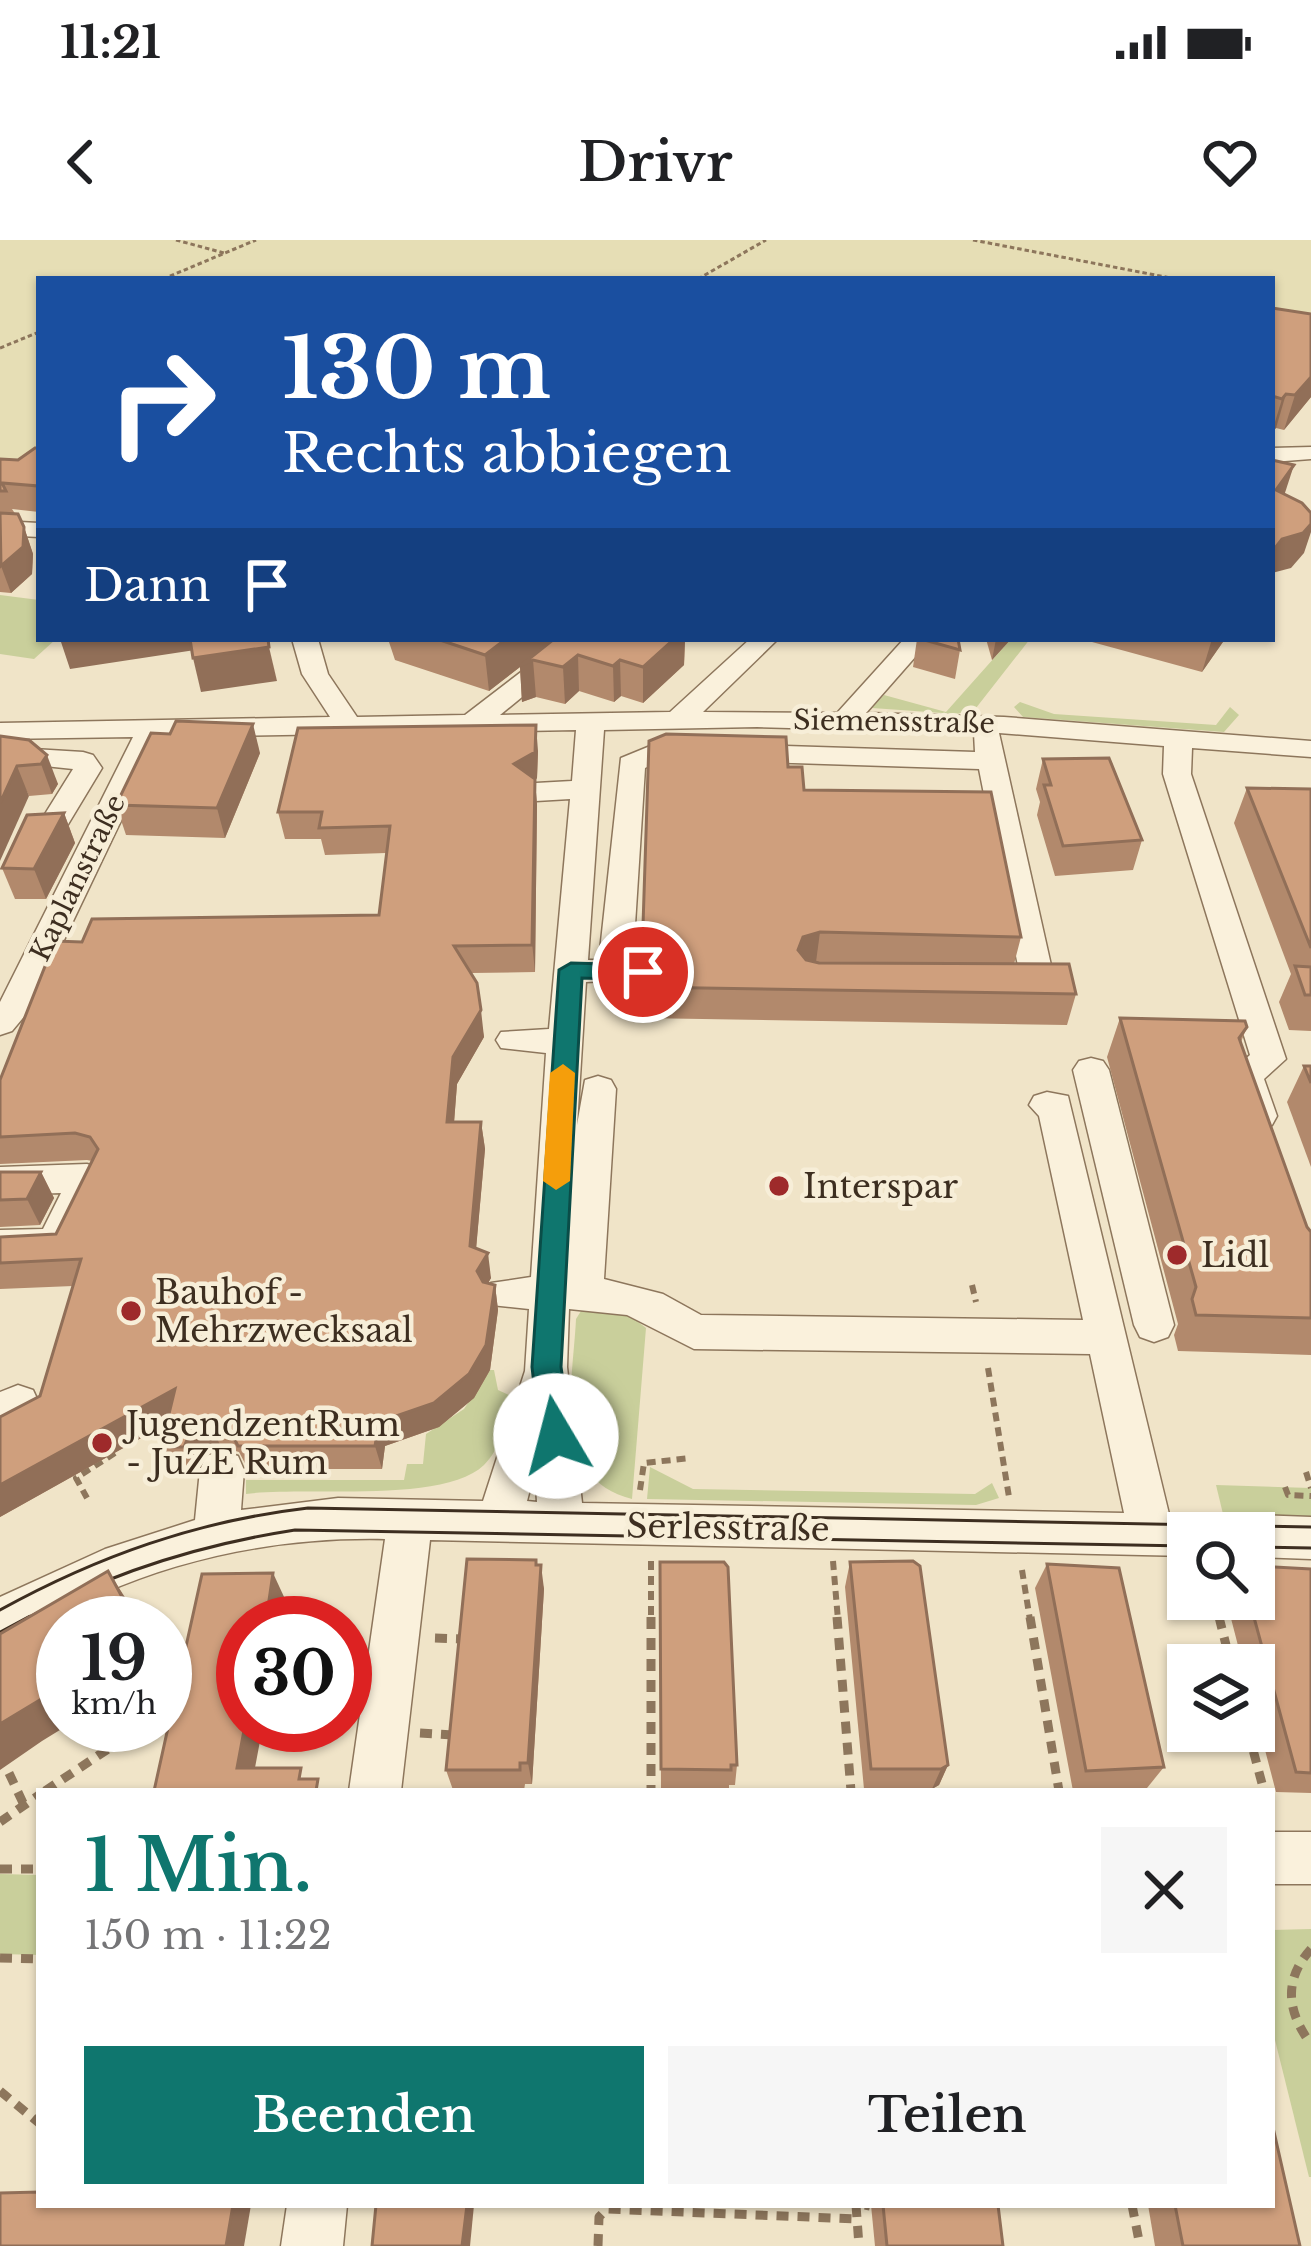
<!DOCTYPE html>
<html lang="de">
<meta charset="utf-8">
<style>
body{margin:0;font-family:"Libre Baskerville",serif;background:#f6f6f6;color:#202124;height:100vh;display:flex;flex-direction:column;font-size:45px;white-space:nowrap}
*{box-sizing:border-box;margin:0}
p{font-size:39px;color:#757577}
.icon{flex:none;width:66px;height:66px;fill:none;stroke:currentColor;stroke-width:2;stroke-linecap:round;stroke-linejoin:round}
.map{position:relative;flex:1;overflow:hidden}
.side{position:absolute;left:36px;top:1548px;width:1239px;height:420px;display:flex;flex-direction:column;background:#fff;border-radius:0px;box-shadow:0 3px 9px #0004}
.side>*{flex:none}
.hud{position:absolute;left:36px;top:36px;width:1239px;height:366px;border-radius:0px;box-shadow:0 3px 9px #0004;background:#1a4fa0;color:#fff;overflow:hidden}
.buttons{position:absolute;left:1167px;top:1272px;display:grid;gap:24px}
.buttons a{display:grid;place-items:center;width:108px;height:108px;border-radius:0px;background:#fff;box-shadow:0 3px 9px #0004;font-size:60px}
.speed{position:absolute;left:36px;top:1356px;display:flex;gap:24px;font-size:60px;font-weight:700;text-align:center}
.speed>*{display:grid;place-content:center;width:156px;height:156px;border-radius:50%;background:#fff;box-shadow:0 3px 9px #0004;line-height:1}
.speed small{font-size:30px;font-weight:400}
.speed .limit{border:18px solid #d22;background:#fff;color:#111}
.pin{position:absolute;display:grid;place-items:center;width:102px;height:102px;color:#fff;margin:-51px;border:6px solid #fff;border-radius:50%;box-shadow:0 3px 12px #0007}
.me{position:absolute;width:132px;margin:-66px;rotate:352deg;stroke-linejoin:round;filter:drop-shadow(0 0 9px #0008)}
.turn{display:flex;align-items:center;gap:42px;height:252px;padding:0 48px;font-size:54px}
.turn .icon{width:156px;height:156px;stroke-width:2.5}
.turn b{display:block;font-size:84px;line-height:102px}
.then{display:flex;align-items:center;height:114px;padding:0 48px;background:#0003;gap:24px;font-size:45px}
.round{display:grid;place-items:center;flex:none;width:126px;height:126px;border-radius:0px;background:#f6f6f6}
.head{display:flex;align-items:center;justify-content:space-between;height:204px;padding:0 48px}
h1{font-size:72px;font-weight:600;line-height:90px;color:#0f766e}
.cta{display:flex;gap:24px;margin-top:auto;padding:24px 48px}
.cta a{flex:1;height:138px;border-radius:0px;background:#0f766e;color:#fff;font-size:48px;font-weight:600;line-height:138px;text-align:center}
.cta a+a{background:#f6f6f6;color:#202124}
.status{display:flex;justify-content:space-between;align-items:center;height:84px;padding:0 60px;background:#fff;direction:ltr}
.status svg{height:33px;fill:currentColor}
header{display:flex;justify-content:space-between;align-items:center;height:156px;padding:0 48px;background:#fff;font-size:54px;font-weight:600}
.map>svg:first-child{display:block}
.farmland{fill:#e6deb5}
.green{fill:#c9cf9b}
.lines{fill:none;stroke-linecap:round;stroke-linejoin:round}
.minor-casing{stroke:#8d765c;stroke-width:3}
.path-far2{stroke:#8d765c;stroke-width:3;stroke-dasharray:4.5 3;stroke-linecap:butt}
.path-far1{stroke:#8d765c;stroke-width:6;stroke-dasharray:9 6;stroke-linecap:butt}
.path{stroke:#8d765c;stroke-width:9;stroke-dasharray:12 9;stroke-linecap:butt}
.minor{fill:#faf1dc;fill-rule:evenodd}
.tram-far1{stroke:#3d2e20;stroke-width:3}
.tram{stroke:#3d2e20;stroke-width:4.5}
.wall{fill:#b2896c}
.shaded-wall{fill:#916f58}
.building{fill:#cf9f7d;stroke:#916f58;stroke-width:3}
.route{fill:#0f766e;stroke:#0a4d48;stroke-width:3}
.slow{fill:#f59e0b}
.poi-dot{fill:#9e2a2b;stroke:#f7eed8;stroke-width:4.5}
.labels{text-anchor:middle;stroke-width:9;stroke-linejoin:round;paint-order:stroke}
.far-street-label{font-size:27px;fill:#3d2e20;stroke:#f7eed8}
.poi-label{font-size:33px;fill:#3d2e20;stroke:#f7eed8;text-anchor:start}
.street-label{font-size:33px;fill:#3d2e20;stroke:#f7eed8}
</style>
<div class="status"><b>11:21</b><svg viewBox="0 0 49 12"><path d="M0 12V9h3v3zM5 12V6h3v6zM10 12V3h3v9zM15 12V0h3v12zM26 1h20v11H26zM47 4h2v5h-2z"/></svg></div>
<header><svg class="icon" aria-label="back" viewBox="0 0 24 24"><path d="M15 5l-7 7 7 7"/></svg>Drivr<svg class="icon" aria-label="heart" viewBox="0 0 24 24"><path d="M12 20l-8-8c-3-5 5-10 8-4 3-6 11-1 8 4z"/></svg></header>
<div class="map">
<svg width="1311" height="2006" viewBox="0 0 1311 2006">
<rect width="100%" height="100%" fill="#f0e4c8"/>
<!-- farmland -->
<path class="farmland" d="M0 0H1311V90L1272 79V39H39V227L0 225Z"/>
<!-- green -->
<g class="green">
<path d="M0 355 39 360V399H56L34 419 0 414Z"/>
<path d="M1011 399H1030L976 468 957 474 872 468 884 455 946 472Z"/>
<path d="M1020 462 1054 474 1216 485 1230 467 1239 475 1224 492 1023 477 1014 467Z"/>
<path d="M581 1071 629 1075 646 1088 632 1259C550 1238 573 1144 576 1079Z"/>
<path d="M490 1130H494L498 1150 511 1156C507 1181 502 1207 484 1225 444 1264 305 1246 246 1254V1240H404L407 1224H423L426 1194 464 1169Z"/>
<path d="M650 1227 693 1249 975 1254 992 1243 999 1258 976 1265 647 1259Z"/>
<path d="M1216 1245 1311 1248V1277L1223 1274Z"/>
<path d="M0 1634 39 1635V1715L0 1714Z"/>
<path d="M1311 1689V1937H1309L1272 1788V1690Z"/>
</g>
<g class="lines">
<!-- minor casing -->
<g class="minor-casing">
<g id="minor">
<path d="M1311 207V219L1272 222V208Z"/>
<path d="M0 281 39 283V297L0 295Z"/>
<path d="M292 399H318L328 434 357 477 465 475 564 399H593L500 475 670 472 750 399H778L703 472 837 473 904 399H931L866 473 1004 477 1311 501V517L1192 508 1191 534 1286 819 1264 839 1277 876 1272 885 1259 889 1246 885 1227 835 1250 815 1163 534 1164 506 999 493 1055 743 1050 751 996 750 991 742 996 734 1019 731 979 529 665 519 645 528 632 732 627 740 586 742 577 885 585 840 598 836 611 840 616 849 604 1039 663 1054 701 1075 1083 1080 1039 876 1029 865 1034 856 1047 852 1068 856 1169 1274 1204 1280 1210 1293H1188V1316L430 1300 401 1551H349L385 1299C287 1297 190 1315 101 1354 66 1369 35 1391 0 1404V1357L105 1309 195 1280 200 1230 206 1216 222 1211 238 1216 244 1230 241 1270 338 1258 483 1261 525 1131 529 1069 491 1065 485 1054 491 1043 531 1037 546 813 501 808 496 800 501 792 549 789 570 559 536 561 521 552 536 543 572 541 576 490 161 497 32 767 12 791 0 795V762L133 497 0 499V483L330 477 302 434ZM757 487 974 493 975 512 660 502 621 518 599 720H588L604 490ZM569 1069 627 1075 694 1109 1090 1114 1124 1273 582 1263 567 1127ZM535 1230 537 1262 527 1261Z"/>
<path d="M17 508 83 512 93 515 102 528 61 596 50 599 35 590 73 529 7 522 3 516Z"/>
<path d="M1091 818 1103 821 1109 830 1174 1085 1168 1097 1154 1102 1140 1097 1134 1085 1073 830 1079 821Z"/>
<path d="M87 924 100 928 106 938 69 1015 0 1020V990L43 989 61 953 0 955V927Z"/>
<path d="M18 1145 33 1150 39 1163 33 1176 0 1192V1152Z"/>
<path d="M1254 1275 1311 1277V1319L1254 1317V1293H1233L1238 1281Z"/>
<rect x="1272" y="1592" width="39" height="52"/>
<path d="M287 1965H347L343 2006H281Z"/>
</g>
</g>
<!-- path-far2 -->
<g class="path-far2">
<path d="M176 0 224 13"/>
<path d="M973 0 1176 39"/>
<path d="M163 39 256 0"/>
<path d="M698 39 766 0"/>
<path d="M0 108 39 92"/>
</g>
<!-- path-far1 -->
<g class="path-far1">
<path d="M972 1045 976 1062"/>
<path d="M988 1128 1009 1257"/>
<path d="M1306 1232 1311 1248"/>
<path d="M1285 1247 1288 1255 1311 1256"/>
<path d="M640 1250 644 1223 691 1218"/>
<path d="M87 1258 76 1238 115 1213"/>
<path d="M651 1321V1380"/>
<path d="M833 1321 838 1380"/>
<path d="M1022 1330 1030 1380"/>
<path d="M1214 1359 1219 1380"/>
</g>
<!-- path -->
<g class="path">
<path d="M651 1377V1551"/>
<path d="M837 1377 851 1551"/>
<path d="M1030 1377 1059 1551"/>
<path d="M1219 1377 1231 1425"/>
<path d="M435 1398 464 1399"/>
<path d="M1248 1491 1264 1551"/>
<path d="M420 1493 455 1495"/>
<path d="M0 1514 24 1565"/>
<path d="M45 1551 144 1485"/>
<path d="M0 1582 39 1555"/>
<path d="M0 1629H39"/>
<path d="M1311 1709C1283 1740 1287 1772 1311 1804"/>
<path d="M0 1718 39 1719"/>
<path d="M0 1851 39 1883"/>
<path d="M856 1965 859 2006"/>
<path d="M865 1965 870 1966"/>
<path d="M1132 1965 1140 2006"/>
<path d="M598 2006 599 1977 607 1969 857 1979"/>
</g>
<!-- minor -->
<use href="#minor" class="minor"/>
<!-- tram-far1 -->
<g class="tram-far1">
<path d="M1254 1307 1311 1308"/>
<path d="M0 1370C98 1316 197 1281 308 1268L1311 1287"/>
<path d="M24 1380C110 1332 199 1305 295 1290L1188 1306"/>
</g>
<!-- tram -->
<path class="tram" d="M0 1393 30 1377"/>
</g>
<!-- wall -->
<g class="wall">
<path d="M1272 68 1311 74V157L1284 190 1276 188 1272 192Z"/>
<path d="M39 208V272L12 269 24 287 33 314 32 334 11 353 0 352V219L18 220Z"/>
<path d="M388 399H685L684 425 643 463 621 456 614 462 579 451 565 464 536 457 522 462 520 427 489 451 395 420Z"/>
<path d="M917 399H958L960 410 955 439 913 427Z"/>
<path d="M986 399H1011L992 420Z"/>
<path d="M1081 399H1225L1202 432Z"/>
<path d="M170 494 260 513 225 598 126 595 116 565Z"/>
<path d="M0 496 29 500 58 544 52 554 29 556Z"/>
<path d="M538 511 537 538 535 540 537 565 535 732 471 733 484 797 457 844 454 882H481L485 909 476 1008 491 1038 488 1043 495 1045 498 1070 490 1130 474 1158 439 1187 385 1206 382 1229H248L239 1212 221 1207 202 1214 195 1230 173 1231 161 1207 166 1184 0 1277V1177L40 1156 73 1046 0 1049V997L56 994 92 921 87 920 0 924V840L82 702 379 675 386 613 325 615 321 599H285L278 572Z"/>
<path d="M1043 519 1142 600 1133 630 1055 636 1037 575 1040 562 1036 549Z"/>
<path d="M788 527 804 550 1021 697 1014 724 1076 754 1067 785 641 778V747Z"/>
<path d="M1247 548 1311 549V791L1289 790 1279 762 1291 734 1234 583Z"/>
<path d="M64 573 75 603 46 659H15L2 628Z"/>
<path d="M1120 778 1247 787 1241 802 1307 987 1311 992V1115L1178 1111 1174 1095 1178 1084 1107 817Z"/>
<path d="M1304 826H1311V927L1287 862Z"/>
<path d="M0 932H41L54 958 40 985 0 987Z"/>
<path d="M536 1320 544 1349 532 1544H525L524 1551 453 1550 446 1530Z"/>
<path d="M660 1322 737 1525 735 1545H729V1550H661Z"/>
<path d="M850 1322 948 1525 939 1545 932 1549H864L845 1347Z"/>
<path d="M1047 1324 1164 1527 1147 1548 1073 1551 1035 1348Z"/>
<path d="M1311 1329V1553L1276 1552 1254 1468V1425H1243L1226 1359H1254Z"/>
<path d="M871 1965H998L1003 2006H875Z"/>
<path d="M1148 1965H1272L1300 2006H1155Z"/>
</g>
<!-- shaded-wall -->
<g class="shaded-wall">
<path d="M1311 137V157L1284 190 1295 155Z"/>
<path d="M1286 154 1276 188 1272 192 1282 159Z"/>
<path d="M1294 225 1283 259 1276 250Z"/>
<path d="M1311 284V292L1304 313 1291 328 1272 333V312L1282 299Z"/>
<path d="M24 287 33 314 32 334 11 353 1 326Z"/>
<path d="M60 399H193L195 410 70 429Z"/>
<path d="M506 399H557L533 420 536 457 522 462 520 427 489 451 485 415Z"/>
<path d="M674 399H685L684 425 643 463V427Z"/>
<path d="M996 399H1011L992 420Z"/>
<path d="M1212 399H1225L1202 432Z"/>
<path d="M269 407 277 441 201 452 193 418Z"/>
<path d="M578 415 579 451 565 464 563 427Z"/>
<path d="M620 420 621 456 614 462 613 426Z"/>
<path d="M253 484 260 513 225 598 217 568Z"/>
<path d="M536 485 538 511 537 538 535 540 537 565 535 732 514 524Z"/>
<path d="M47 515 58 544 52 554 41 524Z"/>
<path d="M17 526 29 556 0 621V563Z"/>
<path d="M64 573 75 603 46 659 34 629Z"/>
<path d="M820 692 816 722 795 740 798 710 803 697Z"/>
<path d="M481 770 484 797 457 844 452 909 447 882 453 817Z"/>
<path d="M481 882 485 909 474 1032 470 1006Z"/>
<path d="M41 932 54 958 40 985 27 959Z"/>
<path d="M488 1013 491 1038 481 1056 477 1031Z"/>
<path d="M495 1045 498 1070 490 1130 474 1158 439 1187 385 1206 382 1229 375 1206 379 1182Z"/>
<path d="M175 1149 186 1173 0 1277V1245Z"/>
<path d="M210 1183 221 1207 202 1214 195 1230 184 1207 191 1190Z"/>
<path d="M541 1325 544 1349 532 1544 528 1523Z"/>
<path d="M108 1331 128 1362 140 1383H136Z"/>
<path d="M273 1333 285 1359 282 1383 267 1374Z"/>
<path d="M63 1446V1485H68L42 1501 0 1530V1484Z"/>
<path d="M245 1485H263L251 1549 237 1528Z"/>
<path d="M948 1525 939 1545 932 1549 941 1529Z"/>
<path d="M233 1965H251L244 2006H226Z"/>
<path d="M467 1965H474L470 2006H462Z"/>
</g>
<!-- building -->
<g class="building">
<path d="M1272 68 1311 74V137L1295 155 1286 154 1282 159 1272 156Z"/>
<path d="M35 208H39V246L2 243 6 251H0V219L18 220Z"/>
<path d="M1272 220 1294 225 1276 250 1302 263 1311 273V284L1303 293 1282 299 1272 312Z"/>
<path d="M0 273 18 274 24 287 23 307 1 326Z"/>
<path d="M190 399H268L269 407 193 418Z"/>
<path d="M437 399H506L485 415Z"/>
<path d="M554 399H674L643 427 620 420 613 426 578 415 563 427 533 420 520 426Z"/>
<path d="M921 399H958L960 410Z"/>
<path d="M176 481 253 484 217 568 116 565 151 493 170 494Z"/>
<path d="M536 485 535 512 514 524 535 539 532 705 454 706 477 743 481 770 453 817 447 882H481L470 1006 488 1013 477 1031 483 1042 495 1045 486 1105 469 1134 434 1163 379 1182 375 1206H238L229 1188 210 1183 191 1190 184 1207H161L175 1149 0 1245V1177L40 1156 81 1019 0 1023V997L56 994 98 909 90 897 75 893 0 897V840L55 701 82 702 92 679 379 675 390 586 319 588 322 572H278L298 488Z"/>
<path d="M666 494 786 497 788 527H802L804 550 991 552 1021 697 820 692 803 697 798 710 806 720 819 723 1069 724 1076 754 641 747 649 501Z"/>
<path d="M0 496 29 500 47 515 41 524 17 526 0 563Z"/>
<path d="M1109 518 1142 600 1063 606 1044 545H1051L1043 519Z"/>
<path d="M1247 548 1311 549V708Z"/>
<path d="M64 573 34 629 2 628 27 575Z"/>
<path d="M1295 726 1311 727V755H1305Z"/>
<path d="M1120 778 1245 781 1247 787 1239 798 1307 987 1311 992V1078L1196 1075 1192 1059 1196 1047Z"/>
<path d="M1304 826H1311V843Z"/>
<path d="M0 932H41L27 959 0 960Z"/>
<path d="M467 1319 536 1320V1325H541L528 1523H520V1530H446Z"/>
<path d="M913 1321 920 1326 948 1525 941 1529H871L850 1322Z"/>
<path d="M660 1322H724L728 1327 737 1525H731V1530L661 1529Z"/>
<path d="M1047 1324 1119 1328 1164 1527 1086 1531Z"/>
<path d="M1254 1326 1311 1329V1533L1296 1532 1249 1359H1254Z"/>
<path d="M108 1331 136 1383H63V1446L0 1484V1394Z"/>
<path d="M273 1333 267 1374 325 1375 323 1383H243V1485H245L237 1528H301L299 1539H318L316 1551H154L202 1334Z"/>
<path d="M1272 1883 1300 2006H1183L1175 1965H1272Z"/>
<path d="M39 1952V1965H233L226 2006H0V1953Z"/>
<path d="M376 1965H467L462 2006H372Z"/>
<path d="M883 1965H998L1003 2006H887Z"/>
</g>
<!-- route -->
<path class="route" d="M571 723 643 725 654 732 643 740 582 738 561 1127 571 1196 566 1206 556 1209 545 1206 540 1196 532 1127 559 730Z"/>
<!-- slow -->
<path class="slow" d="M563 824 575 833 570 941 556 950 543 941 550 833Z"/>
<!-- markers -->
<g class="poi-dot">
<circle cx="779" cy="946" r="12"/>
<circle cx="1177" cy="1015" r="12"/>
<circle cx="131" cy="1071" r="12"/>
<circle cx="102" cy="1203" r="12"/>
</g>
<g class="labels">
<!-- far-street labels -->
<g class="far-street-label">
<text transform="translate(894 482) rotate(1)" y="9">Siemensstraße</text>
<text transform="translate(78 638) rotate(-64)" y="9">Kaplanstraße</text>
</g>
<!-- poi labels -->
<g class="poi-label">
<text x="803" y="958">Interspar</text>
<text x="1201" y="1027">Lidl</text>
<text x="155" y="1064">Bauhof -<tspan x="155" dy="38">Mehrzwecksaal</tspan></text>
<text x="126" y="1196">JugendzentRum<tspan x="126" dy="38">- JuZE Rum</tspan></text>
</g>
<!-- street labels -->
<g class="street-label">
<text transform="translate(728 1287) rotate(1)" y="12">Serlesstraße</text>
</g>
</g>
</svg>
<div class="buttons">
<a><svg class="icon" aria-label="search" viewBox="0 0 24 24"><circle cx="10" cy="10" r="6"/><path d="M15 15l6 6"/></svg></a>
<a><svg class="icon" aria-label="layers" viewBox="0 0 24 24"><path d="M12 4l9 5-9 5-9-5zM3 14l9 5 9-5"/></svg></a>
</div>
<div class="speed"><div>19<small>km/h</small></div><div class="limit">30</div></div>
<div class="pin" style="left:643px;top:732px;background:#d93025"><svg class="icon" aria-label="arrive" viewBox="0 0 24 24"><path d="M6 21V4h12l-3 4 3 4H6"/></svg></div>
<svg class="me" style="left:556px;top:1196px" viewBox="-20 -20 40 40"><circle r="19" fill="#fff"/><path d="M0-13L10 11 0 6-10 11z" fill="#0f766e"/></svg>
<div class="hud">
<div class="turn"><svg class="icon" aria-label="right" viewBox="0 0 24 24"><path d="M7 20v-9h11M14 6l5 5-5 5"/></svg><div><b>130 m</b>Rechts abbiegen</div></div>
<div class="then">Dann<svg class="icon" aria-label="arrive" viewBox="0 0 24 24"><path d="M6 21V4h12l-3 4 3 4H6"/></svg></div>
</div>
<section class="side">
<div class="head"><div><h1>1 Min.</h1><p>150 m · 11:22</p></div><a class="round"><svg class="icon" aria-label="close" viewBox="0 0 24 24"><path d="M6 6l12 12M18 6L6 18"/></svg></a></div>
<div class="cta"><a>Beenden</a><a>Teilen</a></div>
</section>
</div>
